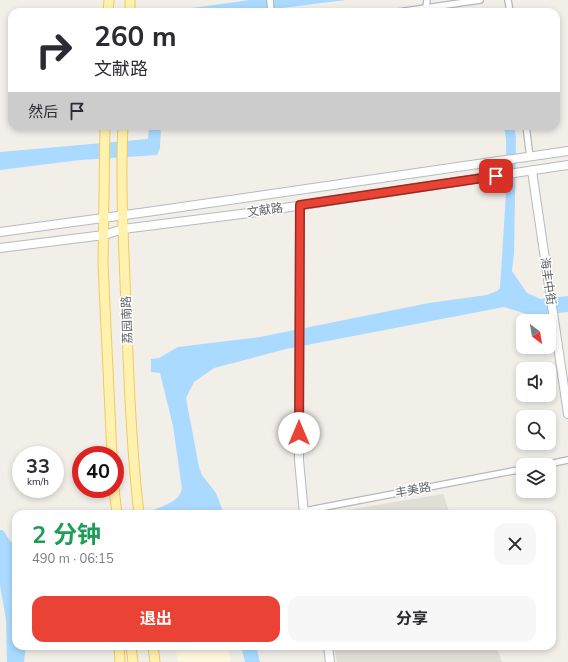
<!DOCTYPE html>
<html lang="zh">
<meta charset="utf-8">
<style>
body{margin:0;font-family:"Nunito Sans","Noto Sans SC",sans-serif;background:#f7f7f7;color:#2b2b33;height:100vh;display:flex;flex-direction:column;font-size:15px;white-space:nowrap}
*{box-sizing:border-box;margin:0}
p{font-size:13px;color:#7c7c81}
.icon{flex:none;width:22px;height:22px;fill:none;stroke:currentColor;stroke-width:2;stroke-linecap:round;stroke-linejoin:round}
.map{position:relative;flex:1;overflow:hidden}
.details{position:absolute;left:12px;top:510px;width:544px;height:140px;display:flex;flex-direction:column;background:#fff;border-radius:12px;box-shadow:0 2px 6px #0003}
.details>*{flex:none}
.top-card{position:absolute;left:8px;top:8px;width:552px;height:122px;border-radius:12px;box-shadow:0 2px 6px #0003;background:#fff;color:#2b2b33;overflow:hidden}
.needle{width:26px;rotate:149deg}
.tools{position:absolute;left:516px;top:314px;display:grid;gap:8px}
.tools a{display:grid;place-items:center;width:40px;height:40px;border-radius:8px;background:#fff;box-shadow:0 2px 6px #0003;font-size:20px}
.speed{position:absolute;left:12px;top:446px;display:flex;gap:8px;font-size:20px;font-weight:700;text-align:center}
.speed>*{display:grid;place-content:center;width:52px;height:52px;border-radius:50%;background:#fff;box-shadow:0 2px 6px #0003;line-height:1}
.speed small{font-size:10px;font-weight:400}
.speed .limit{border:6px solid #d22;background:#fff;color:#111}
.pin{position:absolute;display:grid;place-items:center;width:34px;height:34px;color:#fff;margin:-17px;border-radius:8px;box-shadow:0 2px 6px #0006}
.me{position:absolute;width:44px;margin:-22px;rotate:0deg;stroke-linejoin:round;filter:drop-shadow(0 0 3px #0008)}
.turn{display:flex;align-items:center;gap:14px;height:84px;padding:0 20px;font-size:18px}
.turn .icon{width:52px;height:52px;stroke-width:2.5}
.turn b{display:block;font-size:28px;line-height:34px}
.then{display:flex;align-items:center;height:38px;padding:0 20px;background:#0003;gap:8px;font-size:15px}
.round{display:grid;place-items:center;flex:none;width:42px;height:42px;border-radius:12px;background:#f7f7f7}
.overview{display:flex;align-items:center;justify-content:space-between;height:68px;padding:0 20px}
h1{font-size:24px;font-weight:700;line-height:30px;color:#1e9e55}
.primary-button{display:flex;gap:8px;margin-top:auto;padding:8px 20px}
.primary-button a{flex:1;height:46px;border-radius:12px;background:#ea4335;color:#fff;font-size:16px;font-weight:700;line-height:46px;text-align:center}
.primary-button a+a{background:#f7f7f7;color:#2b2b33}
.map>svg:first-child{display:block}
.commercial{fill:#fef7e0}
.education{fill:#e1ded6}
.water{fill:#aadaff}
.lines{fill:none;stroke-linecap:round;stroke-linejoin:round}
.street-casing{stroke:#b5b8bc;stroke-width:8}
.secondary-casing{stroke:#b6babf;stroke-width:10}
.primary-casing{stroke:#f2c960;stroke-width:11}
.street{stroke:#fff;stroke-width:5.5}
.secondary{stroke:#fff;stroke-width:8}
.primary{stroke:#fff2af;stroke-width:9}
.route-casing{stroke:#982c22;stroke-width:10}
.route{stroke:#ea4335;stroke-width:7}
.labels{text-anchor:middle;stroke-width:3;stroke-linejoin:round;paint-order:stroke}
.street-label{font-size:12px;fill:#5f6368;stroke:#fff}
</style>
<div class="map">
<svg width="568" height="662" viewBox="0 0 568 662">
<rect width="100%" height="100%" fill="#f1efe8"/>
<!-- commercial -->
<path class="commercial" d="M175 646H227L231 662H178Z"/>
<!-- education -->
<g class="education">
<path d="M443 494 450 514H323Z"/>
<path d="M334 646H496L502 662H337Z"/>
</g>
<!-- water -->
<g class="water">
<path d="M250 0H346L251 12H163Z"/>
<path d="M149 126H161L160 148 157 155 80 160 0 170V152L148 139Z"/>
<path d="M504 126H514L516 138 514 253 512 271 527 293 541 299 568 296V312L533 316 504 307 286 349 214 368 194 382 186 398 199 467 202 475 216 493 224 514H141C154 509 179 504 182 489L173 426 161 377 160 373 151 372V359L159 358 178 347 260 337 429 303 487 295 497 291 500 288 506 193V140Z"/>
<path d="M0 530H3L10 541 16 546V646H26L24 662H7L6 620 0 585Z"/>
<path d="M241 646H256L260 662H245Z"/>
</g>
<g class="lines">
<!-- street casing -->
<g class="street-casing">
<g id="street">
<path d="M270 0 271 12"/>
<path d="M508 0 510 12"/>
<path d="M426 8 427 0"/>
<path d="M398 12 480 0"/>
<path d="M526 126 530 157"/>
<path d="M544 465 568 460"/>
<path d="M304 511 523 469"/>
</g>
</g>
<!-- secondary casing -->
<g class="secondary-casing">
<g id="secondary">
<path d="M532 171 568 414"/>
<path d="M300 205 299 460 304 514"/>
<path d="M0 232 147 212 568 151"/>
<path d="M0 248 104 235 123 229 257 212 568 165"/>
<path d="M328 646 330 662"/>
</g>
</g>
<!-- primary casing -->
<g class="primary-casing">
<g id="primary">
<path d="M108 12 109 0"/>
<path d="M130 12V0"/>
<path d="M105 126 103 264 112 455"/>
<path d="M123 126C120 187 124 247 126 308 129 377 131 446 139 514"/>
<path d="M114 489 117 514"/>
<path d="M119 646 120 662"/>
<path d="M131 646 133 662"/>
<path d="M153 646 155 662"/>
</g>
</g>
<!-- street -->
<use href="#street" class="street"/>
<!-- secondary -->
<use href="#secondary" class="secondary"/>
<!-- primary -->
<use href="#primary" class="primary"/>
</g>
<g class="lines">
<!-- route casing -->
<g class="route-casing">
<path id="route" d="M299 433 300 205 496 176"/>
</g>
<!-- route -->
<use href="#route" class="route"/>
</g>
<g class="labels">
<!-- street labels -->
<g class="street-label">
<text transform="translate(265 210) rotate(-8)" y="4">文献路</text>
<text transform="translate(548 281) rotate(82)" y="4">海丰中街</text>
<text transform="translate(127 320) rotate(-92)" y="4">荔园南路</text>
<text transform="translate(413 490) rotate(-11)" y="4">丰美路</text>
</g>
</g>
</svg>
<div class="tools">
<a><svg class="needle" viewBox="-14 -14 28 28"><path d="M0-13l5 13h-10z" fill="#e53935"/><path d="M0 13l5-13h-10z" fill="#7c7c81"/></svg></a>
<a><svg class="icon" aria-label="sound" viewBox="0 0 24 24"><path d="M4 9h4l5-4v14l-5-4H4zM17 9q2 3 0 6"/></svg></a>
<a><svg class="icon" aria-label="search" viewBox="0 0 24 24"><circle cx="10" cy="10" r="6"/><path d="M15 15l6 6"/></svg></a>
<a><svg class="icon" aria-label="layers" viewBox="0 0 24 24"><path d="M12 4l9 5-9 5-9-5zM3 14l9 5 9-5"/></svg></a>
</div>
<div class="speed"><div>33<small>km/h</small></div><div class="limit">40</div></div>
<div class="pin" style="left:496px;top:176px;background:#d93025"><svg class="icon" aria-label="arrive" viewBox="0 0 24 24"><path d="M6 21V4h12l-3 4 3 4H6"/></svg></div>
<svg class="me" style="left:299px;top:433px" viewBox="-20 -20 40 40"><circle r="19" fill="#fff"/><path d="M0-13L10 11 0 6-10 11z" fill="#ea4335"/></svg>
<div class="top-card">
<div class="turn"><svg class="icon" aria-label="right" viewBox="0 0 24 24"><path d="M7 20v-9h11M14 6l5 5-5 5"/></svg><div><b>260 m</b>文献路</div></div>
<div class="then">然后<svg class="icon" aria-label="arrive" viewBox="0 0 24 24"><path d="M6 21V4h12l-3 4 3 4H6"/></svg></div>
</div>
<section class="details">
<div class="overview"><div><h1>2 分钟</h1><p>490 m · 06:15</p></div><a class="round"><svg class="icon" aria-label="close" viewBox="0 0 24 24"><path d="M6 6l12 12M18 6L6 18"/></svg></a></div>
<div class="primary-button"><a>退出</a><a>分享</a></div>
</section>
</div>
